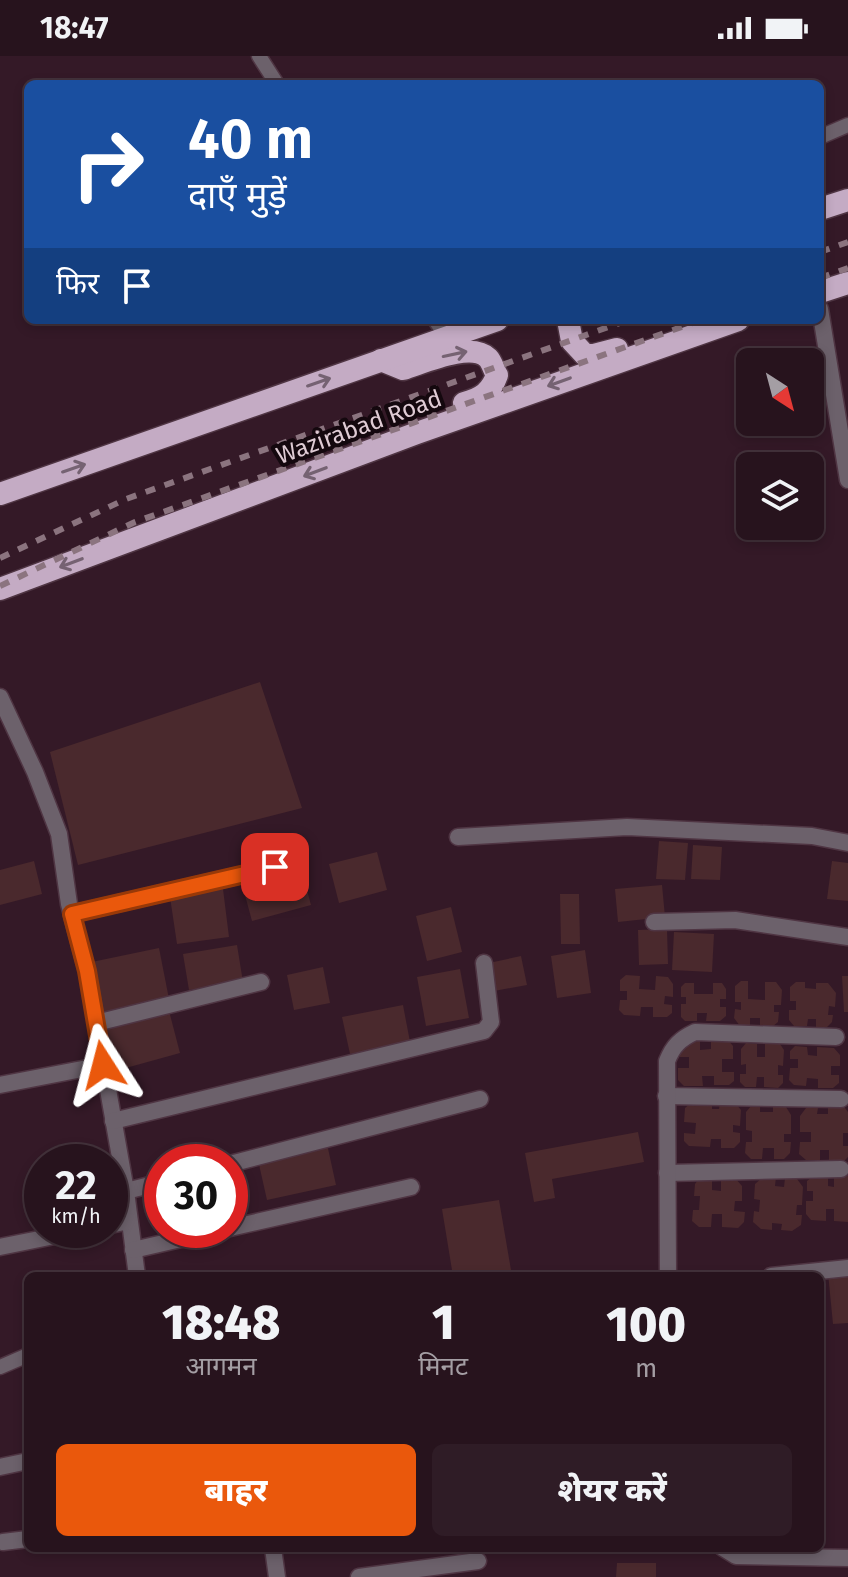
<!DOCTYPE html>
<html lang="hi">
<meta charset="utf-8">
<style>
body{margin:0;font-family:"Fira Sans","Noto Sans Devanagari",sans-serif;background:#2f1c26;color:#f1f3f6;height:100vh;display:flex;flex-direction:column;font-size:30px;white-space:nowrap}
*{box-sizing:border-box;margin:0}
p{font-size:26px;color:#a49ea4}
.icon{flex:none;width:44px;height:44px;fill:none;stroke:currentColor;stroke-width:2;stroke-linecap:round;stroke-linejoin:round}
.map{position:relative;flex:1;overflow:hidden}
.panel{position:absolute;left:24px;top:1216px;width:800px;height:280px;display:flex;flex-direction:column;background:#27131d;border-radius:12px;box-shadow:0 4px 12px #0003,0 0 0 2px #43323b}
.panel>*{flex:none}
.top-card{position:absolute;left:24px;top:24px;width:800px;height:244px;border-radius:12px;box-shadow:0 4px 12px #0003,0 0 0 2px #43323b;background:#1a4fa0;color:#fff;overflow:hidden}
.needle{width:52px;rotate:144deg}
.tools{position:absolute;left:736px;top:292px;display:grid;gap:16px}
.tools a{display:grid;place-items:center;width:88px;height:88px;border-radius:12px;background:#27131d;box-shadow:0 4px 12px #0003,0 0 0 2px #43323b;font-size:40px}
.speed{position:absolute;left:24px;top:1088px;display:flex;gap:16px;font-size:40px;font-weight:700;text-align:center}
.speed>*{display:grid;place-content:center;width:104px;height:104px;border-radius:50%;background:#27131d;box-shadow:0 4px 12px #0003,0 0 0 2px #43323b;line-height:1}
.speed small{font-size:20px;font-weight:400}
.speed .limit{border:12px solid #d22;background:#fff;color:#111}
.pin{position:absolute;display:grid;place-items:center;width:68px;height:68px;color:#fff;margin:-34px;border-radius:16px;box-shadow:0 4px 12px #0006}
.me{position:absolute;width:88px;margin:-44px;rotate:351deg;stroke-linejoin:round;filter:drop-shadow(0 0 6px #0008)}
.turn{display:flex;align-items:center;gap:28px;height:168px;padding:0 32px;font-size:36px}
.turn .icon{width:104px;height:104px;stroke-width:2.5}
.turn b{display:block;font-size:56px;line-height:68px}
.then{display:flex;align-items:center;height:76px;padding:0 32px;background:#0003;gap:16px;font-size:30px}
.eta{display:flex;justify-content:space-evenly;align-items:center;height:136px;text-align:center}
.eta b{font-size:48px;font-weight:800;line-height:56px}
.action{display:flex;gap:16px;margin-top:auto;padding:16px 32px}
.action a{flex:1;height:92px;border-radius:12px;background:#ea580c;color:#fff;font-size:32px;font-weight:800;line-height:92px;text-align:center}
.action a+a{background:#2f1c26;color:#f1f3f6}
.status{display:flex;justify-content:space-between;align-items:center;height:56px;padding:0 40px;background:#27131d;direction:ltr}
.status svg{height:22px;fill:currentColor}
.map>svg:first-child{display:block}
.building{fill:#4a292d}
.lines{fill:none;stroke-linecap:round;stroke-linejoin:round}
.service-casing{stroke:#4f3543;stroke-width:17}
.minor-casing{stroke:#4f3543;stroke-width:19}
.trunk-casing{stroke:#4f3543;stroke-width:25}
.service{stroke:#6c616b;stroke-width:14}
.minor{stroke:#6c616b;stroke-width:16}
.trunk{stroke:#c4abc4;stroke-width:22}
.rail{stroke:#8b747f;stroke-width:6;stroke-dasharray:10 10;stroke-linecap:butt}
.oneway{stroke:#756272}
.route-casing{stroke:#983908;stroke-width:20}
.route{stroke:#ea580c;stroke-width:14}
.labels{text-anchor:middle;stroke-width:8;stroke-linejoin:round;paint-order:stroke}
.street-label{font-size:24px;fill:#dfcbd4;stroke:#14080e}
</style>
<div class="status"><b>18:47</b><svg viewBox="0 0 49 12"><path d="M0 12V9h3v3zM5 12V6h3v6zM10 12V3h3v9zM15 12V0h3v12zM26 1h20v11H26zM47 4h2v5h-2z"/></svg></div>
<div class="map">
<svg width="848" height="1521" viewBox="0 0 848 1521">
<rect width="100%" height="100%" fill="#341927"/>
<!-- building -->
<g class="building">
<path d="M260 626 302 752 78 809 50 696Z"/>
<path d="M659 785 688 787 685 824 656 823Z"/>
<path d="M693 789 722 791 720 824 691 823Z"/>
<path d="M377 796 387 834 339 847 329 808Z"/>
<path d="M34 805 42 838 0 849V814Z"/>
<path d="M832 805 848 807V845L827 843Z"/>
<path d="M301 812 311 849 252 865 242 828Z"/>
<path d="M662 829 665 861 618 866 615 833Z"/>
<path d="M223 833 229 881 177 888 170 841Z"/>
<path d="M560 838H579L580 888H561Z"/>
<path d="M451 851 462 896 427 905 416 860Z"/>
<path d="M667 873 668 908 639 909 638 874Z"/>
<path d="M674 876 714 878 712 916 672 914Z"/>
<path d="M237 889 243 926 189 934 183 898Z"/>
<path d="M159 892 169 943 97 957 87 907Z"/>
<path d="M585 894 591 937 557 942 551 900Z"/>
<path d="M521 900 527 929 494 935 489 907Z"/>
<path d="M323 911 330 947 294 954 287 919Z"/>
<path d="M460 913 469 962 426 970 417 921Z"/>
<path d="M626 919 640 920 639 933 655 934 656 920 668 921 673 928V941L665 940 664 948 672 949V957L667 961H653V951H641L640 960 624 959 619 954 620 944H627V935H620V924Z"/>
<path d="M842 920H848V956H844Z"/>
<path d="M741 925H748V943L765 944V926H776L782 934 781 949H774V956H779L778 966 772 971H760V962H750V970H740L734 962 735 953 741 954V946H735V930Z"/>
<path d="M796 926H805V932L816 933V927H828L836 937 835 951 829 950 828 959H833L832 966 827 971H816V963H808L807 970H794L789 964V954H796V945H790V931Z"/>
<path d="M685 927H694V938H713V927H722L726 933V943H720V951H726V960L720 965H706L707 957H697V965H685L681 961V948H686V941H681V931Z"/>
<path d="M403 949 410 986 350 998 342 961Z"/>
<path d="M168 951 180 997 115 1015 103 969Z"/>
<path d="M728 984 733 990V1003H722V1016H734V1025L729 1029H714V1020H702L703 1030H684L678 1024V1012H689V1001H680V991L684 986 700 985V994L711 993V985Z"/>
<path d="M746 987 757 988V1001H765V988H780L784 994 783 1010 778 1009V1019H783V1027L778 1032 764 1031V1021H757L756 1031H745L740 1026V1018H746V1008L741 1009V993Z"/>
<path d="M795 990 807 991 808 999 817 1000V991L834 992 840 999V1010H831V1019H839V1027L833 1032H818V1023L807 1022 806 1030 794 1029 789 1024 790 1012H798V1003H790V995Z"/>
<path d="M692 1046 712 1047V1053H719L720 1047 736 1048 741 1054 740 1070 733 1069V1076L740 1077V1086L734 1092H721V1083H711L710 1091 689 1090 684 1085V1077L695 1078 696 1067 684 1066 685 1052Z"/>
<path d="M751 1050H760V1056H773V1050L786 1051 791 1059V1078H784V1086H791L790 1097 784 1103H774V1092H763L762 1103H751L745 1097 746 1086H752V1075L746 1074V1056Z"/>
<path d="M806 1052H818L817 1058H828V1052H845L848 1056V1077H843V1090H848V1101L845 1104H829V1094H820V1104H806L799 1098 800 1086H811V1076H800V1060Z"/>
<path d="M638 1076 644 1106 552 1123 555 1142 534 1146 525 1097Z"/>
<path d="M327 1088 336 1129 267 1144 258 1104Z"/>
<path d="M816 1118 828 1119V1130L834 1131V1119L848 1120V1166L834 1165V1153H826V1165L811 1164 806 1158V1145H813V1135H807V1125Z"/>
<path d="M701 1120H712V1134L721 1135V1120L734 1121 742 1130V1145H735L734 1155 745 1156 744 1166 738 1172 722 1171V1158H712L711 1171H699L692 1165 693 1154H699L700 1140H694L695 1128Z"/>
<path d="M763 1121H776L775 1130 784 1131 785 1122 797 1123 803 1131 802 1149H797L796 1159H802L801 1169 792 1175 781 1174 782 1168 772 1167V1174L761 1173 753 1166 754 1155 759 1156 760 1144 754 1143 755 1128Z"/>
<path d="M499 1144 512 1220H453L442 1153Z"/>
<path d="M848 1215V1267L833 1268 828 1217Z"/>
<path d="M617 1507H656V1521H616Z"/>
</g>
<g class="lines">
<!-- service casing -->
<g class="service-casing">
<g id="service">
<path d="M259 0 277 28"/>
<path d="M820 81 848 69"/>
<path d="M435 264 447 281"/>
<path d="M0 1311 28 1299"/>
</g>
</g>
<!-- minor casing -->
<g class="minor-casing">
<g id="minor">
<path d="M820 253 848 424"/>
<path d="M0 641 35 716 59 778 69 848 87 915 126 1135 137 1220"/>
<path d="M458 781 627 771 812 780 848 787"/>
<path d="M72 858 275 811"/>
<path d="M654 866 735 864 848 881"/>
<path d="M96 967 261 926"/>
<path d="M0 1029 103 1009"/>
<path d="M666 1040 841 1043"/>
<path d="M113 1065 484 975 491 966 484 907"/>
<path d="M230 1108 480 1043"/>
<path d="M667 1117 841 1113"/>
<path d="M126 1135 162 1126"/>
<path d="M110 1169 129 1165"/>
<path d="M230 1172 411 1131"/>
<path d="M0 1191 84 1174"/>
<path d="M133 1194 220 1174"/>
<path d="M668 1220 667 1005C673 990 680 983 695 976L836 981"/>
<path d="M771 1220 848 1212"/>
<path d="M0 1411 28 1405"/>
<path d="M3 1486 28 1483"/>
<path d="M273 1492 277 1521"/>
<path d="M723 1492 736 1500 848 1502"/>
<path d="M359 1521 478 1505"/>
</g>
</g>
<!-- trunk casing -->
<g class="trunk-casing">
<g id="trunk">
<path d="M820 153 848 144"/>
<path d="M820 236 848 227"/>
<path d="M568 264 572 285 585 299H594L617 293"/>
<path d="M381 304 403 313C423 307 471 285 488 302 492 306 494 315 497 319 491 336 482 342 464 347"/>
<path d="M0 438 497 264"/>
<path d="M0 533 417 377 738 264"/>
</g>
</g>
<!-- service -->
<use href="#service" class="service"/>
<!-- minor -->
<use href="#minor" class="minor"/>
<!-- trunk -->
<use href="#trunk" class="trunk"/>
<!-- rail -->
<g class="rail">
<path d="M820 196 848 186"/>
<path d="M820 222 848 212"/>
<path d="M0 502 126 443 628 264"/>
<path d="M0 530 135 466 701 264"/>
</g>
</g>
<!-- one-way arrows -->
<defs><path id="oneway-shaft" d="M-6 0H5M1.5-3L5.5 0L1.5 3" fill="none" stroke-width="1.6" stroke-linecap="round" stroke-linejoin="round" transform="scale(2)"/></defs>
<g class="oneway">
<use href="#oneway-shaft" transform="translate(455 298) rotate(-12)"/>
<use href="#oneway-shaft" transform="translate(319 326) rotate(-19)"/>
<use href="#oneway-shaft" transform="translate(559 326) rotate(160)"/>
<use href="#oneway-shaft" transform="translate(74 412) rotate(-19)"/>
<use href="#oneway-shaft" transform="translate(315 416) rotate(159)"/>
<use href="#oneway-shaft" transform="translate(71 507) rotate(159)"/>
</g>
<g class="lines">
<!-- route casing -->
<g class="route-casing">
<path id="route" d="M103 1009 87 915 72 858 275 811"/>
</g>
<!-- route -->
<use href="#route" class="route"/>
</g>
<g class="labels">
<!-- street labels -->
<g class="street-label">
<text transform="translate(359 371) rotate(-20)" y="8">Wazirabad Road</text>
</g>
</g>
</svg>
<div class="tools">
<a><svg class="needle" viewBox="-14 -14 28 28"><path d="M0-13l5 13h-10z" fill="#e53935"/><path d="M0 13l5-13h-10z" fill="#a49ea4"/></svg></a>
<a><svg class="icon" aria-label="layers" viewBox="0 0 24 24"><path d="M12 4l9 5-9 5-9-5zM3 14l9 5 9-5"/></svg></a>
</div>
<div class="speed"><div>22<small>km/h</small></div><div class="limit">30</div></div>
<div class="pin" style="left:275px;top:811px;background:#d93025"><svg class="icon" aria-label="arrive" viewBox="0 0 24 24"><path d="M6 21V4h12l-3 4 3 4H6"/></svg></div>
<svg class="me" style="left:103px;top:1009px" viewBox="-20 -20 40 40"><path d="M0-17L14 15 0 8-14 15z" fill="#ea580c" stroke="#fff" stroke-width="4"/></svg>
<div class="top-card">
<div class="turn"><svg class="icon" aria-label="right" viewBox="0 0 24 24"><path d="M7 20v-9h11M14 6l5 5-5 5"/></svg><div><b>40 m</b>दाएँ मुड़ें</div></div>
<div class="then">फिर<svg class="icon" aria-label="arrive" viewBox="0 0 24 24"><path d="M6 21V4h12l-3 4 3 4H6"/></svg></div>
</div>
<section class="panel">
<div class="eta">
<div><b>18:48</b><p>आगमन</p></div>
<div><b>1</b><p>मिनट</p></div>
<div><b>100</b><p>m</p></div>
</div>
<div class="action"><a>बाहर</a><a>शेयर करें</a></div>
</section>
</div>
